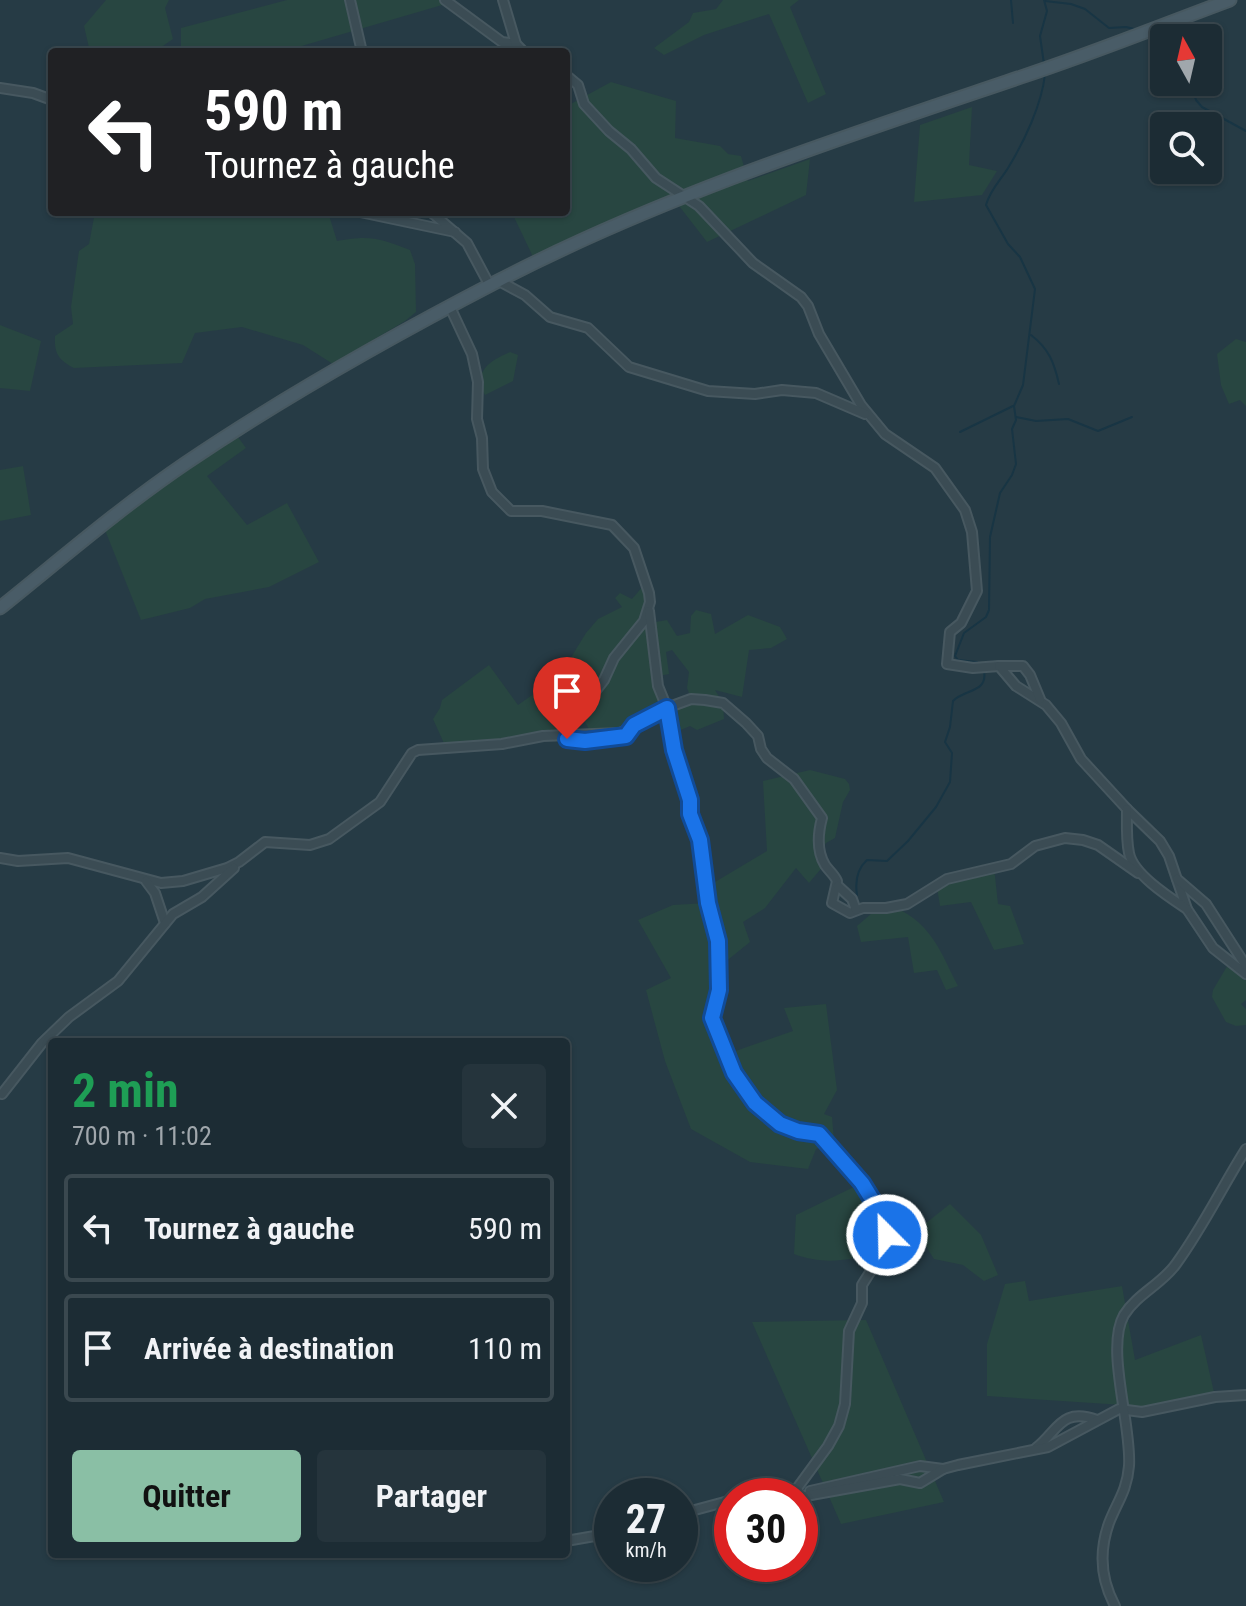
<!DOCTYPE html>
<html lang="fr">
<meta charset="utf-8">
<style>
body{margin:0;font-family:"Roboto Condensed",sans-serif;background:#25343c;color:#f1f3f6;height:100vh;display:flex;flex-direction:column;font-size:30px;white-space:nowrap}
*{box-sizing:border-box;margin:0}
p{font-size:26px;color:#a0a7ac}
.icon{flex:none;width:44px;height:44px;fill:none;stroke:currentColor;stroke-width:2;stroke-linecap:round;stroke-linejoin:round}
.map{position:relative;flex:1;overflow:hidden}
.sheet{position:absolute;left:48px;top:1038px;width:522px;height:520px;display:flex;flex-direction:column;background:#1c2c34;border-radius:8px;box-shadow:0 2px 6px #0004,0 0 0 2px #3a484f}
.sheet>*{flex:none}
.banner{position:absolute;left:48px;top:48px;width:522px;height:168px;border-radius:8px;box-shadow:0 2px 6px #0004,0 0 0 2px #3a484f;background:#202124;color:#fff;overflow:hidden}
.needle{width:52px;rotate:352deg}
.controls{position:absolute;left:1150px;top:24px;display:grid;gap:16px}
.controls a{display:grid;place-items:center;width:72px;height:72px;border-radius:8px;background:#1c2c34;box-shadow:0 2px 6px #0004,0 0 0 2px #3a484f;font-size:40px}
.speed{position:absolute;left:594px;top:1478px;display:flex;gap:16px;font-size:40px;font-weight:700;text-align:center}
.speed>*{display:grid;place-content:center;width:104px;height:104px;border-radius:50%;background:#1c2c34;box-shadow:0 2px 6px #0004,0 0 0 2px #3a484f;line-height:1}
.speed small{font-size:20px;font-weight:400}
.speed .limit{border:12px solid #d22;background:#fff;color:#111}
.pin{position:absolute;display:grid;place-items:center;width:68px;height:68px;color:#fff;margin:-82px -34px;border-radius:50% 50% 50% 0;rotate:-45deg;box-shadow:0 0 8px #0007}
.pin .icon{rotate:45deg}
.me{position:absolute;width:88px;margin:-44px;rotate:337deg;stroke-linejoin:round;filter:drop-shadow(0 0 6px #0008)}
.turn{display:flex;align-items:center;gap:28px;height:168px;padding:0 24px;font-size:36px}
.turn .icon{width:104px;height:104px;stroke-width:2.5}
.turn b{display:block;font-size:56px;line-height:68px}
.round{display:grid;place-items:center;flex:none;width:84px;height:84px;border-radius:8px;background:#25343c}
.summary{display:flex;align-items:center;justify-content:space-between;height:136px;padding:0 24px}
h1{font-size:48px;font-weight:700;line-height:60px;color:#1e9e55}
.cta{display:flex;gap:16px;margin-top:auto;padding:16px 24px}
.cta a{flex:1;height:92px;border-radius:8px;background:#8abfa5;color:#111;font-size:32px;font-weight:700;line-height:92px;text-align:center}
.cta a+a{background:#25343c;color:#f1f3f6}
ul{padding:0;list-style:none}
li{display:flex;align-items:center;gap:24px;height:108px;margin:0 16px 12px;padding:0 8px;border:4px solid #3a484f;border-radius:8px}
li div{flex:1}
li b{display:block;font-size:30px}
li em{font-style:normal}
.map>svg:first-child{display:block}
.green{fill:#284641;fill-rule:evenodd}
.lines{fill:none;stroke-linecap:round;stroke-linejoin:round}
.stream{stroke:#183544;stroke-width:2}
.minor-casing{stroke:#475860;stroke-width:12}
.secondary-casing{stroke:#475860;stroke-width:15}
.minor{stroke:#3b4c54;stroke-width:8}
.secondary{stroke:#495c67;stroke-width:11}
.route-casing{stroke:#114b97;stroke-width:20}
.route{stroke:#1a73e8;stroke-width:14}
</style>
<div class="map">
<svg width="1246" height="1606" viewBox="0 0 1246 1606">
<rect width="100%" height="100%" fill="#263b45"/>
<!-- green -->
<g class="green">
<path d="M106 0H169L165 8 173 39 154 52H90L84 26Z"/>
<path d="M287 0H445L449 3 281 52H181V28Z"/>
<path d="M723 0H799L790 7 826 94 808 103 769 14 704 35 664 55 654 48 689 22 693 13 716 9Z"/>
<path d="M611 82 676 101 675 138 720 146 728 154 741 156 748 181 810 159 806 195 707 242 676 202 536 263 514 217 521 212H566L567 106Z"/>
<path d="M972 107 969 165 997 171 982 195 914 202 920 125Z"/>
<path d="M95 212H328L337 241C370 235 379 238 410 250L415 264 416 312 405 321 333 364 303 345 242 327 195 333 182 363 74 368C59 360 54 354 55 336L73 324 71 307 79 251 89 244Z"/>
<path d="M0 325 41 341 30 391 0 388Z"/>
<path d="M1236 339 1246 342V406L1240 400 1229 404 1221 385 1217 354Z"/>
<path d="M510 352 518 355 513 381 485 395 478 382C485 363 493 360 510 352Z"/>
<path d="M235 433 246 448 207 476 247 525 287 503 319 562 269 587 205 599 190 608 141 620 103 525Z"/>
<path d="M23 466 31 515 0 521V470Z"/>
<path d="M644 585 654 599 650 602V623L667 620 677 636 690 633 691 616 696 610 711 614 715 634 748 615 780 627 787 639 771 648 749 650 742 697 715 690 723 703 724 719 697 730 690 726 671 734 666 712 620 733 593 735 579 713 561 736 447 750 433 719 440 708 442 700 489 665 518 705 535 693 561 689 559 677 586 633 598 619 622 607 615 598 620 593 632 599ZM672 650 689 672 687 688 691 698 668 706 659 676 669 674 666 652Z"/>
<path d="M810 770 845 779 849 784 850 790 843 802 835 838 826 843 821 851 825 864 809 883 796 868 765 908 743 922 750 942 719 967 712 1013 727 1054 793 1031 784 1008 826 1004 837 1090 824 1114 832 1117 834 1140 829 1145 816 1149 808 1169 750 1162 691 1129 665 1061 646 990 671 978 638 920 673 905 707 903 715 882 767 851 763 781Z"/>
<path d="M994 867 998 904 1010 906 1024 944 994 950 971 902 940 906 937 887Z"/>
<path d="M894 907C932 924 940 951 958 986L946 990 937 970 914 973 908 937 861 942 857 926 871 914Z"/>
<path d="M1229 963 1246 974V1000L1241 1004 1246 1009V1025L1236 1026 1226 1022 1212 997 1213 990Z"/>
<path d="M862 1183 886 1222 884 1250C852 1260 826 1266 794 1254L796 1215Z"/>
<path d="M950 1204 981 1235 998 1275 984 1281 963 1265 934 1259 916 1231Z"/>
<path d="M1025 1281 1029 1301 1122 1286 1135 1360 1201 1335 1215 1397 1142 1412 1123 1405 987 1396V1344L1005 1284Z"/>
<path d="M866 1320 944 1502 841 1524 752 1322Z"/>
</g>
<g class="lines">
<!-- stream -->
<g class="stream">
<path d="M1011 0 1013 23"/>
<path d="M1045 1 1071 4 1085 9 1109 28 1126 27 1138 30"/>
<path d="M1148 35 1164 51"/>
<path d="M1044 64 1040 36 1047 11 1044 0"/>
<path d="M1190 82 1196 100 1202 107 1246 131"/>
<path d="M1031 335C1049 349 1054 362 1059 384"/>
<path d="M1016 417 1036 421 1068 419 1098 431 1132 417"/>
<path d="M960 432 1013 406"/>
<path d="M980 666 977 662 958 660 955 656 964 633 986 617 989 610 990 537 1000 493 1012 475 1016 464 1012 429 1016 420 1014 406 1023 385 1035 289 1020 257 1008 244 986 205C990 190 1000 181 1008 168 1024 142 1042 104 1045 74"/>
<path d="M857 895C855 882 857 869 867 860L887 861 908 841 936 807 950 782 952 753 945 742 950 727 953 701C964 689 988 693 984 671"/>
</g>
<!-- minor casing -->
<g class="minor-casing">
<g id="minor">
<path d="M350 0 362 52"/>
<path d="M445 0 502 42 516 44 524 52"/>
<path d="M503 0 516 44"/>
<path d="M566 75 578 85 584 104 609 131 631 149 656 178 699 206 753 263 801 297 808 306 819 334 861 405 885 434 935 468 965 510 972 532 977 591 961 623 950 632 947 664 973 668 999 666 1016 686 1046 705 1061 723 1081 759 1127 809 1160 841 1169 856 1187 909 1213 948 1246 974"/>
<path d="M0 88 33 93 52 100"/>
<path d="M360 212 455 232"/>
<path d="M431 212 467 243 490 286"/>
<path d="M499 281 525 295 550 317 588 328 629 367 708 391 755 394 782 390 816 393 865 414"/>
<path d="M450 307 472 354 478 382 477 419 482 438 483 469 492 492 511 511H542L612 525 634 548 649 593 650 602 644 621 614 658 604 680 579 712 569 721 561 736C579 747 620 744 633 728"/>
<path d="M649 611 658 686 667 708 674 750 690 800V814L700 840 708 903 718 941 719 990 712 1018 734 1073 755 1103 780 1124 798 1131 819 1134 862 1183 886 1222 887 1235 884 1250 862 1285V1303L849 1331 845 1404 839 1426 828 1446 798 1487 796 1496"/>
<path d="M999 666H1023L1030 675 1040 699"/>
<path d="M1127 809C1127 823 1126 839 1129 853 1133 874 1169 897 1187 909"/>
<path d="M0 858 18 861 68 858 161 883 183 881 227 868 239 862 265 842 310 845 329 839 380 802 412 753 418 750 502 744 543 736 620 733 672 706 691 699 705 700 723 703 746 723 758 736 761 749 767 758 794 779 822 818C818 833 816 850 825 865 829 871 834 874 837 881L832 903 850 913 863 908H886L907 904 947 879 1011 864 1035 846 1065 838 1083 840 1098 845 1138 873"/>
<path d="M1177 879 1206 904 1246 966"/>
<path d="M146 881 155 893 165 923"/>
<path d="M838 886 852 899 856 910"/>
<path d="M2 1094 42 1043 69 1017 118 981 173 914 202 897 234 868"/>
<path d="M1036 1448C1058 1431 1061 1407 1097 1420"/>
<path d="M810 1491 920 1466 943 1469"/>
<path d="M800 1497 900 1479 920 1483 943 1469 958 1465 1048 1447 1119 1409 1142 1412 1215 1397 1246 1395"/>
<path d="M680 1514 732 1500"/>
<path d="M566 1541 612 1533"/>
<path d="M1115 1606C1101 1580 1099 1551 1109 1523 1117 1502 1127 1491 1129 1466 1132 1426 1105 1348 1124 1315 1137 1294 1162 1284 1176 1264 1203 1227 1222 1187 1246 1149"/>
</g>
</g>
<!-- secondary casing -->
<g class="secondary-casing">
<path id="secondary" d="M0 608C61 559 121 507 186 463 285 396 392 336 498 281 664 195 844 137 1021 77 1091 54 1160 26 1230 0"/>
</g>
<!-- minor -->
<use href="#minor" class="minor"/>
<!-- secondary -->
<use href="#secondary" class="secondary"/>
</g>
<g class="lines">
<!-- route casing -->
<g class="route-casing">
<path id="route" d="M567 739 585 741 626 736 634 725 667 708 674 750 690 800V814L700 840 708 903 718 941 719 990 712 1018 734 1073 755 1103 780 1124 798 1131 819 1134 862 1183 886 1222 887 1235"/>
</g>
<!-- route -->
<use href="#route" class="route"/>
</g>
</svg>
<div class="controls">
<a><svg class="needle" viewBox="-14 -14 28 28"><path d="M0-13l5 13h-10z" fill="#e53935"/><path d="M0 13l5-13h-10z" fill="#a0a7ac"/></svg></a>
<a><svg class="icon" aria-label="search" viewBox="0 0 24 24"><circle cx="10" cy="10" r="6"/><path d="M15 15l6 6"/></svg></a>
</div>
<div class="speed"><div>27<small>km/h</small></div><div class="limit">30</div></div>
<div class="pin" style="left:567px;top:739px;background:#d93025"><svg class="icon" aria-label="arrive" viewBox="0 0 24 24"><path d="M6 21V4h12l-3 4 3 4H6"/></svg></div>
<svg class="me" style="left:887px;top:1235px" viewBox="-20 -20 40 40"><circle r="17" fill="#1a73e8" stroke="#fff" stroke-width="3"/><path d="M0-11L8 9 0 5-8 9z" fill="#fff"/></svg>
<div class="banner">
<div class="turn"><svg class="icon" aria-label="left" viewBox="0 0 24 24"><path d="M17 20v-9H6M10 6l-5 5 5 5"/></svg><div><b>590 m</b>Tournez à gauche</div></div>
</div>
<section class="sheet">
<div class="summary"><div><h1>2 min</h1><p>700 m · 11:02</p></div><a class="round"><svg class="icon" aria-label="close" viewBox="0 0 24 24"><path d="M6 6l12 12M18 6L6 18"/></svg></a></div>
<ul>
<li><svg class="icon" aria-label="left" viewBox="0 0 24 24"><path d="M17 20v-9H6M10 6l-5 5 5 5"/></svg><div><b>Tournez à gauche</b></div><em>590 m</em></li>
<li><svg class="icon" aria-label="arrive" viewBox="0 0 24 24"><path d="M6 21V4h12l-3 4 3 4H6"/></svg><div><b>Arrivée à destination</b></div><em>110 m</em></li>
</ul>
<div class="cta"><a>Quitter</a><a>Partager</a></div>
</section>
</div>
